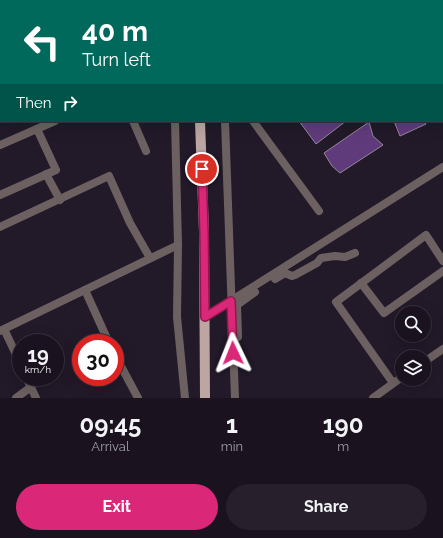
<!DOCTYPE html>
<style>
body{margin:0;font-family:Raleway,sans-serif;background:#27202c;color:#f1f3f6;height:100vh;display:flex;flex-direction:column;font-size:15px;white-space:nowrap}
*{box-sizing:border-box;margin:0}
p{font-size:13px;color:#9f9ea4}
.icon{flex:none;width:22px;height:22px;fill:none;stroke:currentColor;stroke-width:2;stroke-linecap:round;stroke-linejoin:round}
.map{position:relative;height:398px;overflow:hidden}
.details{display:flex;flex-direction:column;background:#1a131f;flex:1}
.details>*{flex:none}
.banner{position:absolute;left:0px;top:0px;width:443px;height:122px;box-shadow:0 4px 16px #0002,0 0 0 1px #38323d;background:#00695c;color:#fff;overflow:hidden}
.fabs{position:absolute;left:395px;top:306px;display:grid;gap:8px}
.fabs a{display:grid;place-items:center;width:36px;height:36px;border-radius:50%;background:#1a131f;box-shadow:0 4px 16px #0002,0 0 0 1px #38323d;font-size:20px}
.speed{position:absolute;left:12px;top:334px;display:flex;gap:8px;font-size:20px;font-weight:700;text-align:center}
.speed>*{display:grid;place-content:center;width:52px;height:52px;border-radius:50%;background:#1a131f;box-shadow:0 4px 16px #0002,0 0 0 1px #38323d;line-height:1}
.speed small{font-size:10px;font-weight:400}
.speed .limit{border:6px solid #d22;background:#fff;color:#111}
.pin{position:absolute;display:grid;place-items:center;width:34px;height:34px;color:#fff;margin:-17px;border:2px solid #fff;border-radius:50%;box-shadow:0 1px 4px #0007}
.me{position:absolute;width:44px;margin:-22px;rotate:358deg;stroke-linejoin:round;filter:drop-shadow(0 0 3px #0008)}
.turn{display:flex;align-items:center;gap:14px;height:84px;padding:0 16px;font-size:18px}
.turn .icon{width:52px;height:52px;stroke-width:2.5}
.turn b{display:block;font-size:28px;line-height:34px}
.then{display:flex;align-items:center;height:38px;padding:0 16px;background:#0003;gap:8px;font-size:15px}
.eta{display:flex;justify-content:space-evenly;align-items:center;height:68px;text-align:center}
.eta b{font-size:24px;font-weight:700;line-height:28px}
.button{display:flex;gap:8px;margin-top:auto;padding:8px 16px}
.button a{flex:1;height:46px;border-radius:24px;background:#db2777;color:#fff;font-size:16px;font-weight:700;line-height:46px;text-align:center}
.button a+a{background:#27202c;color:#f1f3f6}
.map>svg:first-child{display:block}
.building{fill:#603b7b;stroke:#94899d}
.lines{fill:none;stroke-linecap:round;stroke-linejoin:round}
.street{stroke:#6c6160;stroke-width:8}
.primary{stroke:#bda6a2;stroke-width:10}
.route-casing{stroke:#8e194d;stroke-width:10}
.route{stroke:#db2777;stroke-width:7}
</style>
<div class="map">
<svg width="443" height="398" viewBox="0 0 443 398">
<rect width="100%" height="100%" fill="#221929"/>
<!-- building -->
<g class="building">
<path d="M299 121H346L316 144Z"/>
<path d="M394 121H424L426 124 400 136Z"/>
<path d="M369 122 373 136 383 145 340 173 332 166 324 153Z"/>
</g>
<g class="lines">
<!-- street -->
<g class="street">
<path d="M219 0V1"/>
<path d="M323 0 324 1"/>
<path d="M338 1 340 0"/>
<path d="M442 78 443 77"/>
<path d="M0 91 1 90"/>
<path d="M133 121 146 151"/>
<path d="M175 121 178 245 177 317 185 398"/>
<path d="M225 121 235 398"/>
<path d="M253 121 319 211"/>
<path d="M0 145 55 121"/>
<path d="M46 174 60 200"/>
<path d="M0 195 56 170 37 129"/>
<path d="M0 227 109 176 130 223 150 258"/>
<path d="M275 279 285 273 292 276 295 275 317 263 321 258 335 256 345 257 355 253"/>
<path d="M361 283 384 313 443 271"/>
<path d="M85 290 109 343"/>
<path d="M205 317 443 167"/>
<path d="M4 329 21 365"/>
<path d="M0 331 178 245"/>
<path d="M232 338 238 337 237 305 255 292"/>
<path d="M115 355 138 398"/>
<path d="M424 362 443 349"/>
<path d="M26 377 36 398"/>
<path d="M393 383 336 302 426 235 443 261"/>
<path d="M16 398 31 387"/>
<path d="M373 398 402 377"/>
</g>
<!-- primary -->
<g class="primary">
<path d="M195 0V1"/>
<path d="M200 121 204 232 205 398"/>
</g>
</g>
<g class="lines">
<!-- route casing -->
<g class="route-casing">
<path id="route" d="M202 169 204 232 205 317 231 301 233 353"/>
</g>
<!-- route -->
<use href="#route" class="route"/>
</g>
</svg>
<div class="fabs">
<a><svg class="icon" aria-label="search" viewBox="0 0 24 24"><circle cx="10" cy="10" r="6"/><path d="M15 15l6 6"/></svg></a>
<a><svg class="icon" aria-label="layers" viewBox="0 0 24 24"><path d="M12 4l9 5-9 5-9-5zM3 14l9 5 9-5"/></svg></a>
</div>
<div class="speed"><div>19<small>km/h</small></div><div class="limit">30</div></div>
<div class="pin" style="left:202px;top:169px;background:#d93025"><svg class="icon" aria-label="arrive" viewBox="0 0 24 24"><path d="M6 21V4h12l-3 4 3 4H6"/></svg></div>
<svg class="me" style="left:233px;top:353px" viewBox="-20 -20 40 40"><path d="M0-17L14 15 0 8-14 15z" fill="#db2777" stroke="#fff" stroke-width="4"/></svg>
<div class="banner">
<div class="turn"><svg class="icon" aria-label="left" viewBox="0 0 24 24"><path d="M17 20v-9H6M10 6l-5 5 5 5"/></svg><div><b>40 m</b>Turn left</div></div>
<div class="then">Then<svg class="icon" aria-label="right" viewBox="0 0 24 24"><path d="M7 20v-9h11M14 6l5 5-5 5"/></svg></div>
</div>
</div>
<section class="details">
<div class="eta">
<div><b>09:45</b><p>Arrival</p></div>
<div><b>1</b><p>min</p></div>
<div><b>190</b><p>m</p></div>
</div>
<div class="button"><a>Exit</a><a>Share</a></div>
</section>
